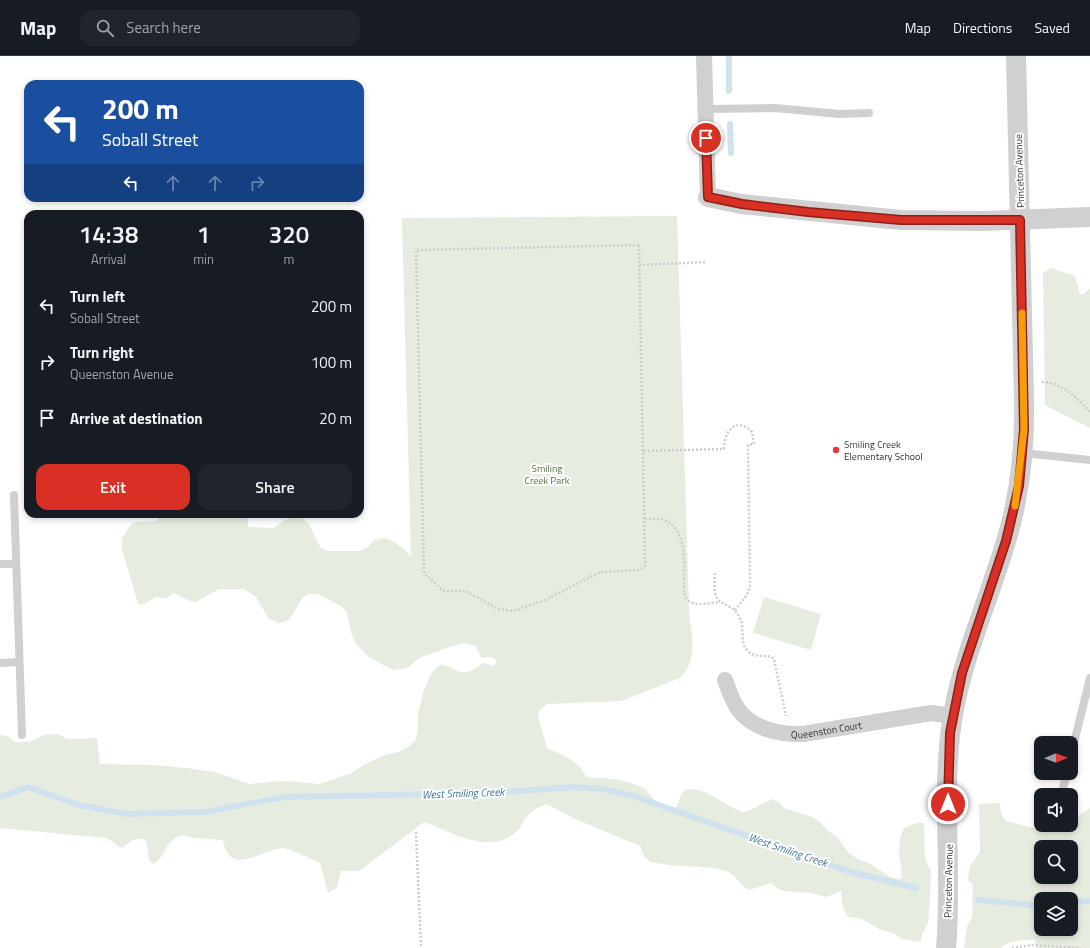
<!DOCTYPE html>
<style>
body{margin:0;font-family:"Titillium Web",sans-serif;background:#20242c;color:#f1f3f6;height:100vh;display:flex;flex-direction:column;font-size:15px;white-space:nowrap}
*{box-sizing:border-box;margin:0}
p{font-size:13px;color:#9ea1a6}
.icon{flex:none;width:22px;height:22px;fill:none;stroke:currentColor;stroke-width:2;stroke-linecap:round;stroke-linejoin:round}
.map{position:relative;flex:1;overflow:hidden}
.drawer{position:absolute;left:24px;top:154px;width:340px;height:308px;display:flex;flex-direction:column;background:#171b24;border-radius:12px;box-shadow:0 2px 6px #0003}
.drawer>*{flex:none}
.banner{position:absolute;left:24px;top:24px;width:340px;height:122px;border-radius:12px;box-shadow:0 2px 6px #0003;background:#1a4fa0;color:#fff;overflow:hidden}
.needle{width:26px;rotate:89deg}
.buttons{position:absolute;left:1034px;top:680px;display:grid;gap:8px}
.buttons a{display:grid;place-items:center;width:44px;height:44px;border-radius:8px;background:#171b24;box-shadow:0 2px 6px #0003;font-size:20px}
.pin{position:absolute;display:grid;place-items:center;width:34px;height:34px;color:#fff;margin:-17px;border:2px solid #fff;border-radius:50%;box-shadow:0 1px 4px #0007}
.me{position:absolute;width:44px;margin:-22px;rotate:0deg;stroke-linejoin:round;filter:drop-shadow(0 0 3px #0008)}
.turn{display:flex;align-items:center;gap:14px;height:84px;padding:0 12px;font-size:18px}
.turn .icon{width:52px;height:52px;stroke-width:2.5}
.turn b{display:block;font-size:28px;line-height:34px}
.lanes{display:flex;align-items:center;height:38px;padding:0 12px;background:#0003;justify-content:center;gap:20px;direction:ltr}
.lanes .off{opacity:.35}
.eta{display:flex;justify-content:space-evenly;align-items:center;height:68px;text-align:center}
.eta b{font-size:24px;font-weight:600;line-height:28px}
.primary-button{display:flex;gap:8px;margin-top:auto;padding:8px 12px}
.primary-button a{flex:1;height:46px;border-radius:12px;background:#d93025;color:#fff;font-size:16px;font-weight:600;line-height:46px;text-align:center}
.primary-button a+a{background:#20242c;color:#f1f3f6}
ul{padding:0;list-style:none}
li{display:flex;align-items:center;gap:12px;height:56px;padding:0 12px}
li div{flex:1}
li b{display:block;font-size:15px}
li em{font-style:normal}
header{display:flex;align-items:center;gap:24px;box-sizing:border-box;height:56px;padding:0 20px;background:#171b24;border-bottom:1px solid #363941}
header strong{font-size:19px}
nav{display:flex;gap:22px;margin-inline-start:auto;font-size:14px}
.search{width:280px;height:36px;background:#20242c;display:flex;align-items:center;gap:10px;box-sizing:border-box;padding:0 14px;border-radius:12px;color:#9ea1a6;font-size:15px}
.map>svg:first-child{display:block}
.green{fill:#e6ecdf;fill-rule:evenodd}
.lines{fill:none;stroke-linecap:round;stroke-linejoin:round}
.stream{stroke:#cfe2ee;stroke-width:6}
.path{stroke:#cdcdcd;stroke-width:2.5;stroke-dasharray:2 2;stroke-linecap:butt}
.service{stroke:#d0d0d0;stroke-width:8}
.minor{stroke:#d0d0d0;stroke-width:16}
.tertiary{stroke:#d0d0d0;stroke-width:20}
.route-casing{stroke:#8d1f18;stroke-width:10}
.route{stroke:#d93025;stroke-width:7}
.slow{stroke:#f59e0b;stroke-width:7}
.poi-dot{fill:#e63946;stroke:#fff;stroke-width:1.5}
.labels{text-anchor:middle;stroke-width:4;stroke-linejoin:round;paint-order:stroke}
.street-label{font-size:10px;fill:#333;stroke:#fff}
.poi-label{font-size:10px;fill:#333;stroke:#fff;text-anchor:start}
.park-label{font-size:10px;fill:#56703f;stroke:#fff}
.water-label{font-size:11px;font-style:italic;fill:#3f7597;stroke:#fff}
</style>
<header>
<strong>Map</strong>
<div class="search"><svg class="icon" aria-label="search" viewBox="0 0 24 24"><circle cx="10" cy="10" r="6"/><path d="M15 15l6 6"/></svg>Search here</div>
<nav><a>Map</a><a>Directions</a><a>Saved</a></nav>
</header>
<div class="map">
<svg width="1090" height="892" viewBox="0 0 1090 892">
<rect width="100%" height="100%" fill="#fff"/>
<!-- green -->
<g class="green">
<path d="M677 160 689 551C690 575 700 602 680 622L621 645 547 648 539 655 538 661 547 692C564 700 578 703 586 721 604 722 627 723 643 732 652 737 657 752 668 754 683 756 675 734 690 733 709 733 726 751 743 756 754 754 761 747 772 743L779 746 784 752 812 761 819 765 828 775 837 781 848 796 856 802 871 808 890 821 899 823 902 821 899 797 900 782 904 772 916 767H924L925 803 931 815 930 842 928 867 922 878 921 886 902 883 895 878 879 873 862 863 848 861 843 852 841 835 826 841 811 837 786 835 780 834 771 827 749 834C739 829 736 818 726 815 702 808 676 812 651 806L645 802 640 790 573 762 547 748C536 752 529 756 523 766 521 770 519 774 516 776 489 800 452 776 424 766L359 815H341L337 832 328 837 320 807C313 804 288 792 283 792 259 794 230 822 223 784L195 782 182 779C163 785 166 802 153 808L149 804 146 784C134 781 131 785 122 792 116 790 113 785 107 782L0 772V679L8 680 15 686H30L44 679 58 678 67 683 97 682 100 708 155 709 186 712 215 716 249 728 284 725 320 728 352 717 367 707 385 699 399 696 411 689 416 683 418 672V658L423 637 431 618 438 610C446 606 453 615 461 616 471 618 476 610 484 607L494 610 497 607 495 603 490 601 481 602 476 590 462 587 421 601 407 612 393 614 369 601 356 588 351 576 347 556 341 550 318 538H308L303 541 289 564 279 567 269 563 256 541 244 533H219L196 546 190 545 174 537 167 542 155 541C148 544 147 550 138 548L122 493V483L129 471 135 466 157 465 160 458H248V471L274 472C282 464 289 462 300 460L309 468 320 491 327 495H359L367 492 374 484 384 482 392 485 404 493 411 501 402 162Z"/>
<path d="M1051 212 1075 220 1080 238H1084L1090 232V372L1045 349 1043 222V217Z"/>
<path d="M764 541 821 558 811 594 753 577Z"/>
<path d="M999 747 1002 760 1006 765 1045 775 1061 769H1071V764L1090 752V892H1036L1035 884C1022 883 1013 885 1002 890L1003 892H964L967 871 972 861 973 829 968 824 970 810 980 796 979 748ZM1041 791H1071V821H1041ZM1041 843H1071V873H1041Z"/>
</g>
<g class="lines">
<!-- stream -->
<g class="stream">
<path d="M729 0V35"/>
<path d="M730 68 731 97"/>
<path d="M0 741 28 731 79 749 126 758 205 756 284 741 494 737 573 731 603 733 633 740 851 816 916 832"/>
<path d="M978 844 1041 850"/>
<path d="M1071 847 1090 845"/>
</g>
<!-- path -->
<g class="path">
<path d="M639 189 645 510 639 514 600 516 543 545 513 555 498 553 466 535H443L424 517 416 194Z"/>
<path d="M639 209 707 206"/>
<path d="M1042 326C1062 326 1078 343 1090 356"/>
<path d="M644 395 724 393C724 375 736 360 752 376L754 388 748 389 750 530 747 539 735 554"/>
<path d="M645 463C652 463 660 462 666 465 690 476 683 517 684 537 688 553 708 547 720 546"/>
<path d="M715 517C715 524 713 536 717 542 723 551 735 548 741 565 744 574 740 588 748 595 755 603 767 597 774 603L786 660"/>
<path d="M416 776 421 892"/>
<path d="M1012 892 1032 889 1081 892"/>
</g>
<!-- service -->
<g class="service">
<path d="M706 53 775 52 839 58 869 57"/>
<path d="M1023 397 1090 404"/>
<path d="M14 439 22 679"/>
<path d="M0 508H16"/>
<path d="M0 607 19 606"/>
<path d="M1071 699 1090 622"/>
<path d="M1061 739 1067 717"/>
</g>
<!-- minor -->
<g class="minor">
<path d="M704 0 708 141"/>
<path id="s1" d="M725 624C729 634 732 645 738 653 752 673 781 679 803 678L931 657 953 660"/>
</g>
<!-- tertiary -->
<g class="tertiary">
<path d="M708 141 741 148 901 164 981 165 1090 161"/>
<path d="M946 892C953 815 940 734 953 659 964 595 992 537 1009 475 1021 431 1025 387 1024 343L1016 0"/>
</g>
</g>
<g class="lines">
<!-- route casing -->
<g class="route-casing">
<path id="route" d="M706 82 708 141 742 148 808 156 901 164H1020L1024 373 1019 430 1006 485 962 617 950 677 948 748"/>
</g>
<!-- route -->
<use href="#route" class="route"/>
<!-- slow -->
<path class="slow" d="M1015 450 1024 373 1022 257"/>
</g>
<!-- markers -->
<circle class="poi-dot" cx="836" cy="394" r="4"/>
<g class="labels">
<!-- street labels -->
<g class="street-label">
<text transform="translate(1019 115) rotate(-92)" y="4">Princeton Avenue</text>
<text dy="4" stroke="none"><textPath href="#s1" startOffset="128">Queenston Court</textPath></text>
<text transform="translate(948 825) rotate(-89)" y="4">Princeton Avenue</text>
</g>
<!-- poi labels -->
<g class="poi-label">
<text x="844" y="392">Smiling Creek<tspan x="844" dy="12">Elementary School</tspan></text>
</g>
<!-- park labels -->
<g class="park-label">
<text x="547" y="416">Smiling<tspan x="547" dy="12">Creek Park</tspan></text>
</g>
<!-- water labels -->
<g class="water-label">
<text transform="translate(463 737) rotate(-2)" y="4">West Smiling Creek</text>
<text transform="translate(788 794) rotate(19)" y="4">West Smiling Creek</text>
</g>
</g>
</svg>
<div class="buttons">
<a><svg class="needle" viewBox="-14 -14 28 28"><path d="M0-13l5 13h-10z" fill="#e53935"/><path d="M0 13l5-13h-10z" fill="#9ea1a6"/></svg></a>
<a><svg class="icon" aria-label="sound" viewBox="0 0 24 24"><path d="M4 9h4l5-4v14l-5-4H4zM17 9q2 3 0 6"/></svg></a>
<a><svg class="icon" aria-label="search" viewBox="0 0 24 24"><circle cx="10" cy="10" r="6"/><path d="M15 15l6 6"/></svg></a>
<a><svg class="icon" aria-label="layers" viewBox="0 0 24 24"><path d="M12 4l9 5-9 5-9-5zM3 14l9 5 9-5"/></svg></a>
</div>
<div class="pin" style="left:706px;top:82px;background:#d93025"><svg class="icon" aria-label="arrive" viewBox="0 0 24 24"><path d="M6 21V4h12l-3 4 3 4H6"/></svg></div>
<svg class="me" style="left:948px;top:748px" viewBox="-20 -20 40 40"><circle r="17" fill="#d93025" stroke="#fff" stroke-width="3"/><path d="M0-11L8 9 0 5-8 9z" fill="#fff"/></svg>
<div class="banner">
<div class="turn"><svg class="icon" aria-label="left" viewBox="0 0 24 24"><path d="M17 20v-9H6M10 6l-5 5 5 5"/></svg><div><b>200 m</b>Soball Street</div></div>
<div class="lanes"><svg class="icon" aria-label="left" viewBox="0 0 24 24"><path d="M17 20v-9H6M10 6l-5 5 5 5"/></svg><svg class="icon off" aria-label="ahead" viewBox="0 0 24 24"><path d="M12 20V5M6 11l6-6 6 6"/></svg><svg class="icon off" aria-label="ahead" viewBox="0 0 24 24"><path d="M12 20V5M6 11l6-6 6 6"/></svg><svg class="icon off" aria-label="right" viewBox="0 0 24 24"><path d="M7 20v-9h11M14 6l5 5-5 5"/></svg></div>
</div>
<section class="drawer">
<div class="eta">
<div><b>14:38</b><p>Arrival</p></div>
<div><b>1</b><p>min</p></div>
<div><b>320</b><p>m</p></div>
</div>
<ul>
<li><svg class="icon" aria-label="left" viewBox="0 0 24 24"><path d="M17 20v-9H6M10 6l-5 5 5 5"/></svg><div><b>Turn left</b><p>Soball Street</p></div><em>200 m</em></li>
<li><svg class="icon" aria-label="right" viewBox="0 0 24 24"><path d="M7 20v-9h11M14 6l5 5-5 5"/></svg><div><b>Turn right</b><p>Queenston Avenue</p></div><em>100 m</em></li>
<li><svg class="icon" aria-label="arrive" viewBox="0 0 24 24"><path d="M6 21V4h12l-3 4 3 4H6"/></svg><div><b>Arrive at destination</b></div><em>20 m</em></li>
</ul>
<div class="primary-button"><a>Exit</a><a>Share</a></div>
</section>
</div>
